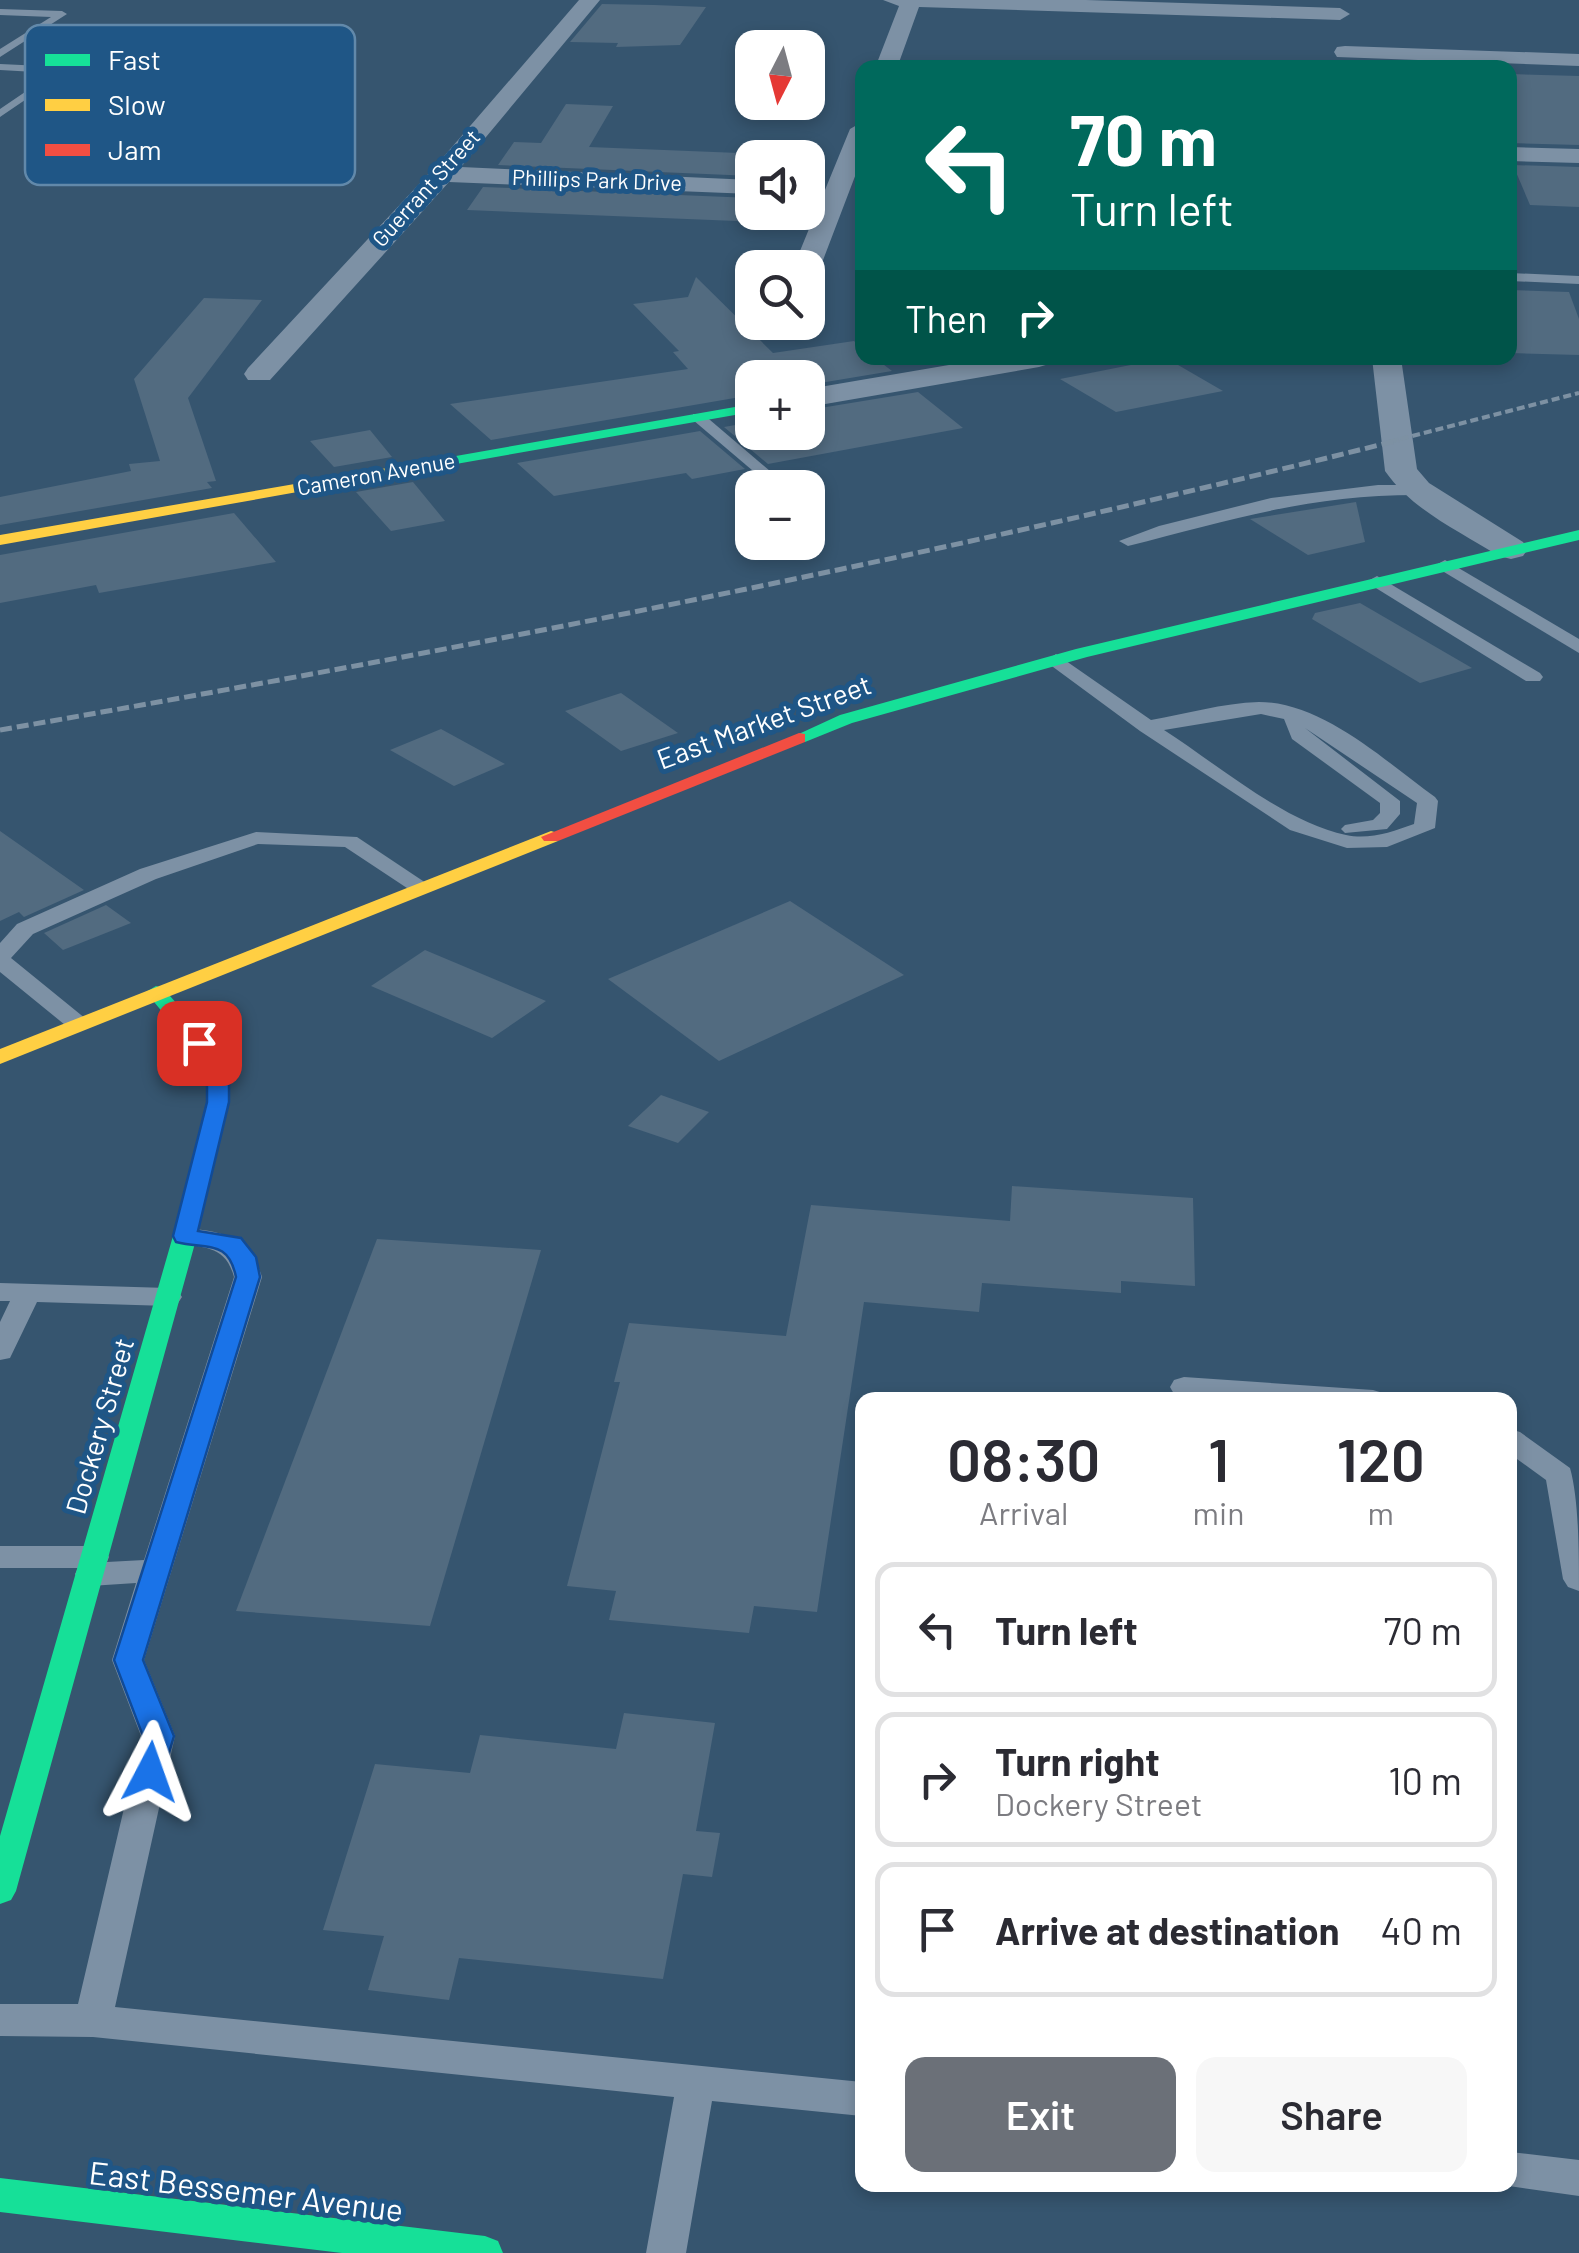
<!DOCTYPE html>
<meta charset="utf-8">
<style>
body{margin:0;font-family:Barlow,sans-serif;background:#f7f7f7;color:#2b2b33;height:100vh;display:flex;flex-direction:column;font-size:38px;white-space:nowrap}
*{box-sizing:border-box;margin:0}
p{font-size:32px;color:#7c7c81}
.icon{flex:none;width:55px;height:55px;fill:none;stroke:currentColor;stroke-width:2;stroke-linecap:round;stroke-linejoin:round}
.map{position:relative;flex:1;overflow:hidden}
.panel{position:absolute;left:855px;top:1392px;width:662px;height:800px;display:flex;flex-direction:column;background:#fff;border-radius:20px;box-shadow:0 5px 15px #0003}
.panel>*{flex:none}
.guide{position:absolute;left:855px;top:60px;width:662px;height:305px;border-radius:20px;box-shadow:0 5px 15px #0003;background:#00695c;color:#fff;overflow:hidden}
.needle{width:65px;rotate:186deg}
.fabs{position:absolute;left:735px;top:30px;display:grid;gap:20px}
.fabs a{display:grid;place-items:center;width:90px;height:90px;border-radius:20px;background:#fff;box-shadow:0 5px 15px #0003;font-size:50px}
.pin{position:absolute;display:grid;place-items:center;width:85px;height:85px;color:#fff;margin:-42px;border-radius:20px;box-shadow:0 5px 15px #0006}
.me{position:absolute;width:110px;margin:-55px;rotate:4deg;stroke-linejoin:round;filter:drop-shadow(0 0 8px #0008)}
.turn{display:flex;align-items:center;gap:35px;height:210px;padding:0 50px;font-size:45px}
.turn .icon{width:130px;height:130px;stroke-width:2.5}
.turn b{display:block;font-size:70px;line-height:85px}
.then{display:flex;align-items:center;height:95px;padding:0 50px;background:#0003;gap:20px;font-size:38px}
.eta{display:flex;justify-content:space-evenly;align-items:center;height:170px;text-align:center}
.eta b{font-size:60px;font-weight:600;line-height:70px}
.action{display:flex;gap:20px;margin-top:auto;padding:20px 50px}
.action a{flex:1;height:115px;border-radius:20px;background:#6b7078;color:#fff;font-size:40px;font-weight:600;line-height:115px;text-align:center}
.action a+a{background:#f7f7f7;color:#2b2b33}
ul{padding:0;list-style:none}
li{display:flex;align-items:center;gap:30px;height:135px;margin:0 20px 15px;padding:0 30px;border:5px solid #e1e1e2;border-radius:20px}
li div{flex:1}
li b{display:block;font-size:38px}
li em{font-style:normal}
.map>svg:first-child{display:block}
.building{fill:#526b80}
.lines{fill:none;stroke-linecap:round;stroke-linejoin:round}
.lane{fill:#7d91a5;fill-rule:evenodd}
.street{fill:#7d91a5;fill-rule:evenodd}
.fast{fill:#16e098;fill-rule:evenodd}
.slow{fill:#ffcf43;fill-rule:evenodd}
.jam{fill:#f24e42;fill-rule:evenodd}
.rail-far1{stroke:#7d91a3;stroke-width:4;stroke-dasharray:8 4;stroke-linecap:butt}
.rail{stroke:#7d91a3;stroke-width:5;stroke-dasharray:12 5;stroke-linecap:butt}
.route{fill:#1a73e8;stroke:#114b97;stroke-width:2.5}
.labels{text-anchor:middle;stroke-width:10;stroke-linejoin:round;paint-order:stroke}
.far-street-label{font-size:22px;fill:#fff;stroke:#1f5686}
.street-label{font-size:28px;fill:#fff;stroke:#1f5686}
.near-street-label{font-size:32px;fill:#fff;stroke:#1f5686}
.key{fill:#1f5686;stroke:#6289aa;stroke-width:2.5}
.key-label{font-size:28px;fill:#fff}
</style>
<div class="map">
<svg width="1579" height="2253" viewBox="0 0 1579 2253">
<rect width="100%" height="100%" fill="#36556f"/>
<!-- building -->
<g class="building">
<path d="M602 4 654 5 706 7 680 45 616 47 618 43 570 42Z"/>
<path d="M1510 74 1579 76V145L1510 143Z"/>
<path d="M566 104 613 106 589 147 786 155 752 158V176L498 165 514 142 541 143Z"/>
<path d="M1513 165 1579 167V207L1530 205Z"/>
<path d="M483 187 752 198V212H764L761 222 467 210Z"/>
<path d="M696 277 773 353 854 341 862 348V358H875L892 371 808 385V378H752V395L491 440 450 404 688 369 673 352 679 351 633 304 688 297Z"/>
<path d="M1510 290 1569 292 1579 319V355L1510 353Z"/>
<path d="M204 298 262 300 188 398 216 481 207 482 212 488 0 525V497L131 471 129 464 160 461 134 379Z"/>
<path d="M1166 358 1223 391 1116 412 1060 379Z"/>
<path d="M918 392 963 428 768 464 724 427 752 422V432H808V410Z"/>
<path d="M370 430 392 457 334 467 310 441Z"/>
<path d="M700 431 745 469 692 479 686 473 554 496 517 463Z"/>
<path d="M413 482 445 521 391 531 356 492Z"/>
<path d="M1356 502 1365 542 1308 555 1250 519Z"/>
<path d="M234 513 276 562 99 593 96 585 0 603V555Z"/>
<path d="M1360 603 1472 668 1420 683 1312 619 1315 613Z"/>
<path d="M621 693 678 733 621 751 565 711Z"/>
<path d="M441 729 505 764 454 786 390 750Z"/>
<path d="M0 831 84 890 24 917 19 912 0 921Z"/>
<path d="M790 901 904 975 719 1061 608 979Z"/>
<path d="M106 905 131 923 63 950 44 933Z"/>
<path d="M425 950 546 1001 492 1038 371 986Z"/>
<path d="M661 1095 709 1112 678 1143 628 1126Z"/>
<path d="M1012 1186 1193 1198 1195 1286 1121 1281V1293L982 1283 979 1312 864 1302 817 1612 754 1606 749 1633 609 1620 616 1591 567 1586 620 1382H614L629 1323 786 1336 811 1205 1010 1221Z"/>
<path d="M377 1239 541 1250 430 1626 236 1611Z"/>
<path d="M624 1713 715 1723 696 1831 720 1833 712 1877 683 1874 663 1979 459 1958 449 2000 368 1990 384 1936 323 1930 375 1764 470 1773 480 1735 616 1749Z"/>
</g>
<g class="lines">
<!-- lane -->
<g class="lane">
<path d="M0 9 62 11 67 14 0 57V49L51 17 0 15Z"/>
<path d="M0 64 64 67 69 70 0 117V109L53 73 0 70Z"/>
<path d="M1510 273 1579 276V284L1510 281Z"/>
<path d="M693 414H703L790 488H773L693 420Z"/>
<path d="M1378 485H1417L1425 490 1417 495C1309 495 1230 520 1128 546L1119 541 1159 526 1271 498Z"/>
<path d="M1445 560 1579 639V653L1439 569 1436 565Z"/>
<path d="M1377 576 1540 673 1543 677 1540 681H1526L1371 585 1368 581Z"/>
<path d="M1056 654 1151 720C1186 714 1222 703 1259 702 1323 702 1386 762 1435 797L1438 801 1435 828 1387 847 1347 848 1290 830 1140 731 1049 664 1047 660ZM1261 714 1284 719 1292 739 1380 803V813L1373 820 1345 825 1341 829 1345 833 1387 829 1400 814V801L1305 728 1417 803 1414 824C1392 832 1369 840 1346 835 1284 822 1217 764 1164 730Z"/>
<path d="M256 832 357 837 432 887 421 894 413 892 345 847 258 844 156 879 33 934 11 958 86 1019 90 1024 86 1029H70L0 972V943L17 924 140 869Z"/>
<path d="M185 1228C223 1231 250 1238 262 1277L144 1660 175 1736 115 2007 862 2082V2116L712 2101 686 2253H646L674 2097 93 2037 0 2036V2004H78L141 1736 112 1660 136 1583 90 1586 79 1582 75 1574 78 1568H0V1546H94L105 1549 109 1557 107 1562 144 1560 234 1277C225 1244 204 1249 176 1242L172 1236Z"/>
<path d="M0 1283 168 1288 178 1291 182 1297 178 1303 168 1306 37 1302 10 1358 0 1360V1322L10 1301H0Z"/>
<path d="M1184 1377 1373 1390 1383 1393 1387 1400H1231L1174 1394 1170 1387 1174 1380Z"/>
<path d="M1510 1429 1520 1432 1570 1468C1579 1500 1579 1554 1579 1591L1568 1587 1563 1579 1546 1480 1510 1454Z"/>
<path d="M1510 2152 1579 2160V2196L1502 2185H1510Z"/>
</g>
<!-- street -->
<g class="street">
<path d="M579 0H600L461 167 752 180V194L449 182 270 380H248L244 374 248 368 433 169Z"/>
<path d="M883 0H1086L1340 8 1350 14 1340 20 919 7 897 68H875L899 6Z"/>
<path d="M1345 46 1579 54V66L1337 57 1334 52 1337 47Z"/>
<path d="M862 122V158L820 268 808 276V268H793L850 129Z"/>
<path d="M1510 147 1579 149V163L1510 161Z"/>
<path d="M990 358H1054L1049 364 1039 367 808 407V389Z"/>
<path d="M1372 358H1401L1417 469 1429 483 1523 542 1528 549 1523 556 1511 559 1499 556C1459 531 1412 510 1385 471Z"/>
</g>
<!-- fast -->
<g class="fast">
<path d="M752 404V412L399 474 392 470 399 466Z"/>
<path d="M1579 530V540L1087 657 852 723 805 742H793L790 738 840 715 1076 649Z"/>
<path d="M156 986 163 988 207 1038 229 1073V1102L197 1236 16 1891 11 1900 0 1904V1836L173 1236 207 1102V1073L190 1046 146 992Z"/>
<path d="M0 2178 485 2236 498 2241 503 2253H342L0 2212Z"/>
</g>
<!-- slow -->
<g class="slow">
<path d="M399 466 404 467V473L0 545V535Z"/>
<path d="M551 831 558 833V841L0 1064V1049Z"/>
</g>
<!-- jam -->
<path class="jam" d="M799 733 805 734V742L558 841H544L541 837Z"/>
<!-- rail-far1 -->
<path class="rail-far1" d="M1389 442 1579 393"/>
<!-- rail -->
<path class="rail" d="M0 730C470 648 936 557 1399 440"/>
</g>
<!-- route -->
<path class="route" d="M199 1037 207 1039 229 1073V1102L198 1231 241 1238 256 1257 260 1277 143 1660 174 1736 161 1780 150 1784 139 1780 135 1772 143 1736 114 1660 236 1277C228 1239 208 1250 176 1242L173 1236 207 1102V1073L188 1043Z"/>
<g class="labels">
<!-- far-street labels -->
<g class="far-street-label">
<text transform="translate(597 180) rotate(2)" y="8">Phillips Park Drive</text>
<text transform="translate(426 188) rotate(-48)" y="8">Guerrant Street</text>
<text transform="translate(376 474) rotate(-10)" y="8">Cameron Avenue</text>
</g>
<!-- street labels -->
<g class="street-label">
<text transform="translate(764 722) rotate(-20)" y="10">East Market Street</text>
<text transform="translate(100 1426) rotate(-74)" y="10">Dockery Street</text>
</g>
<!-- near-street labels -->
<g class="near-street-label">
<text transform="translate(246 2192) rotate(7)" y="11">East Bessemer Avenue</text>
</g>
</g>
<!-- legend -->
<rect x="25" y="25" width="330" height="160" rx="15" class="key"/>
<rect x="45" y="54" width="45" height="12" fill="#16e098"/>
<rect x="45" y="99" width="45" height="12" fill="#ffcf43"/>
<rect x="45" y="144" width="45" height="12" fill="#f24e42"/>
<g class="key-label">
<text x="108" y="70">Fast</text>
<text x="108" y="115">Slow</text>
<text x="108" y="160">Jam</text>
</g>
</svg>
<div class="fabs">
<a><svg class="needle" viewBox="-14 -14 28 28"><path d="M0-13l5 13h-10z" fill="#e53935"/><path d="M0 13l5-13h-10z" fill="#7c7c81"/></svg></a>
<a><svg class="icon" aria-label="sound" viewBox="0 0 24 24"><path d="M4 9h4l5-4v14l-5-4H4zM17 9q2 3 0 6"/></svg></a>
<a><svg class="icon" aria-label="search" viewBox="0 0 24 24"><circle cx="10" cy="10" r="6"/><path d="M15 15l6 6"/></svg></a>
<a>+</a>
<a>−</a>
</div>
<div class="pin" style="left:199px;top:1043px;background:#d93025"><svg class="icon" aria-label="arrive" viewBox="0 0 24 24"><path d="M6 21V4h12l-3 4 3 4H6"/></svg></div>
<svg class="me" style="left:150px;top:1772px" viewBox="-20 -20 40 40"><path d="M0-17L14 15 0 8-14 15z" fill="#1a73e8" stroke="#fff" stroke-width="4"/></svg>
<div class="guide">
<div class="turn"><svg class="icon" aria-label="left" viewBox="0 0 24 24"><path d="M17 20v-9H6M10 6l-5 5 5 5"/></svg><div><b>70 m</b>Turn left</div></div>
<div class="then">Then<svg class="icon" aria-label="right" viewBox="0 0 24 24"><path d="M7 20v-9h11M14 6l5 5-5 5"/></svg></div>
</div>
<section class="panel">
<div class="eta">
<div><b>08:30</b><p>Arrival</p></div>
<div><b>1</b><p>min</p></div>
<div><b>120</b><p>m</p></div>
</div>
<ul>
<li><svg class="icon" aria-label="left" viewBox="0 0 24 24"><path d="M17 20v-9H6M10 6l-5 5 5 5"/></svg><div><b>Turn left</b></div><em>70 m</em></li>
<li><svg class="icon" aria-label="right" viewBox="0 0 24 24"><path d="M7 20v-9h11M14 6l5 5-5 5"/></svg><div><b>Turn right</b><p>Dockery Street</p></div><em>10 m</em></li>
<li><svg class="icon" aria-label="arrive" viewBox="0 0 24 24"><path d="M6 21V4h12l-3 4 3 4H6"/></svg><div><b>Arrive at destination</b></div><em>40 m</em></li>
</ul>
<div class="action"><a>Exit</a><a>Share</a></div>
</section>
</div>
